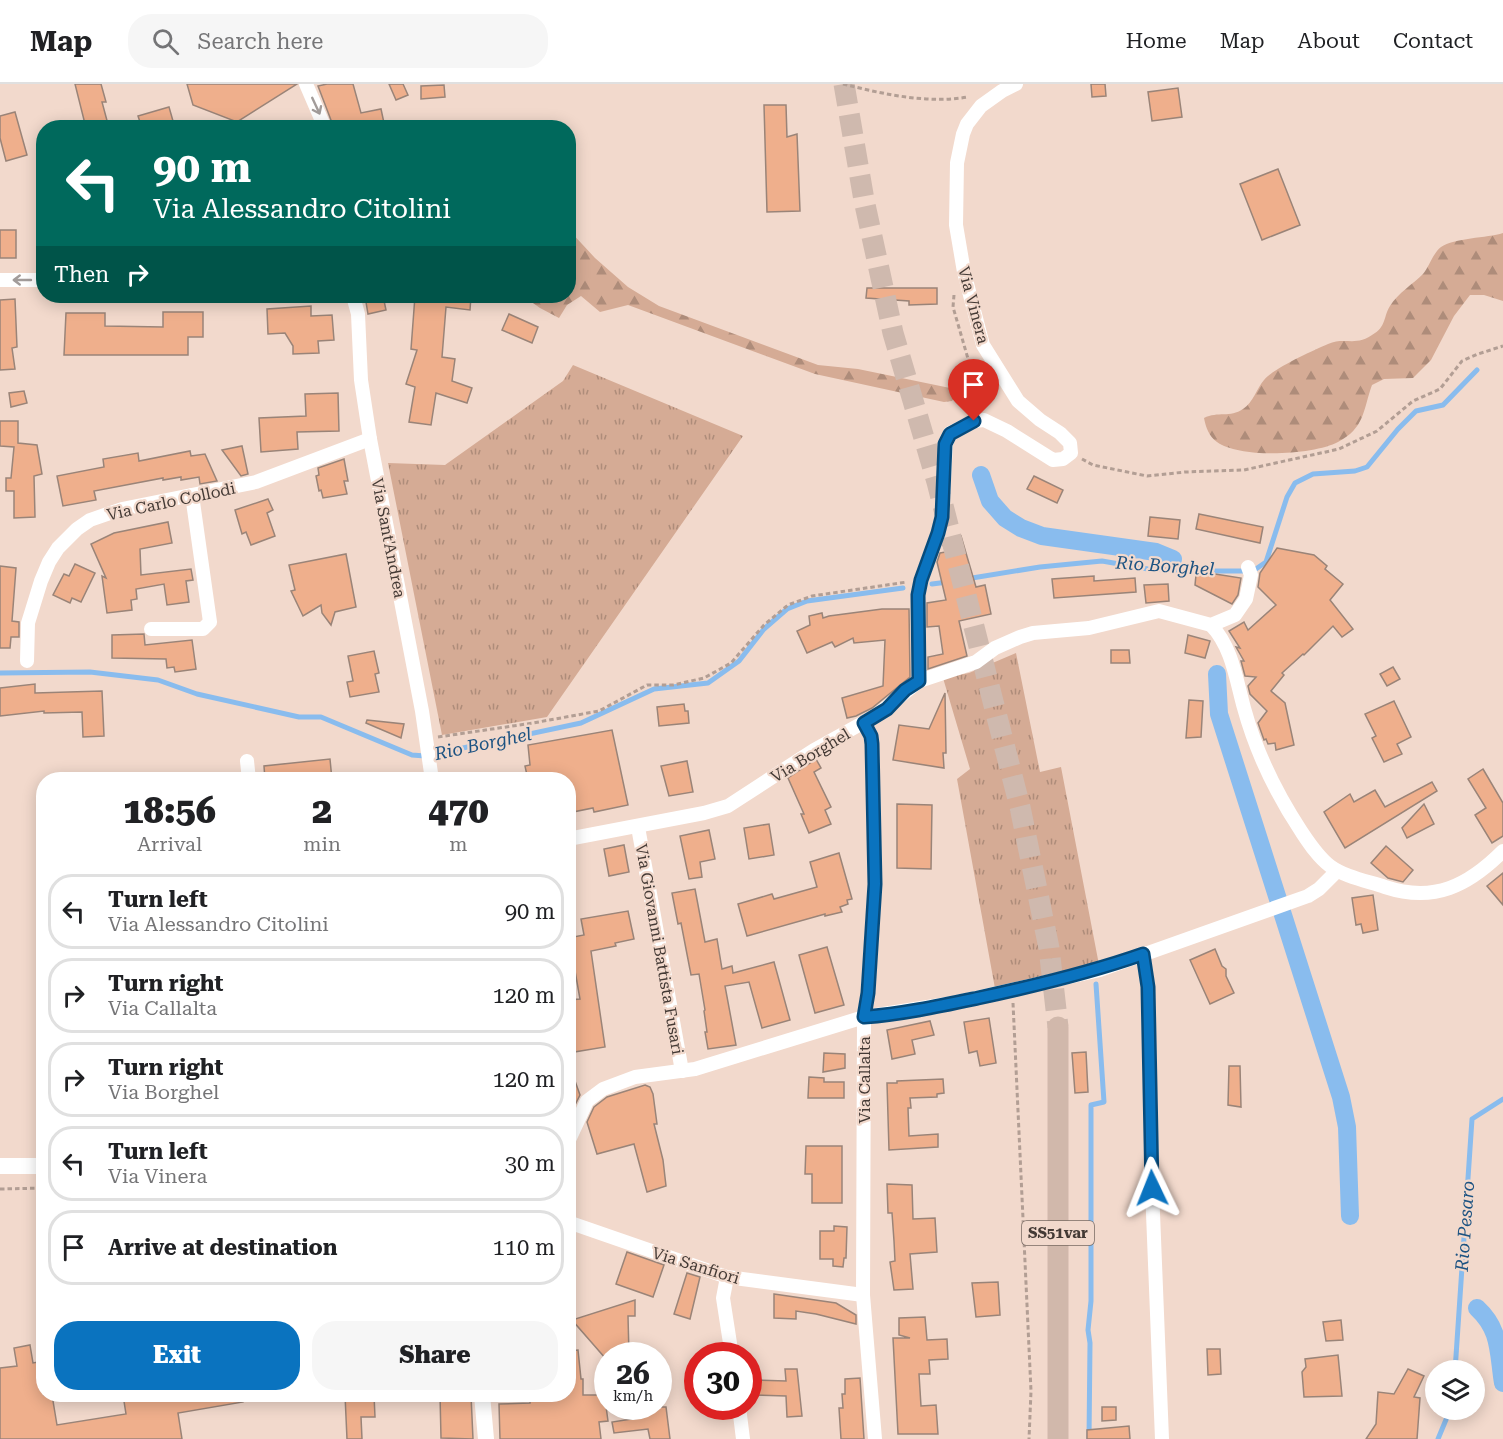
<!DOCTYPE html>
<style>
body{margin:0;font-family:"Roboto Serif",serif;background:#f6f6f6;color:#202124;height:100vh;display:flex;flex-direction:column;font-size:22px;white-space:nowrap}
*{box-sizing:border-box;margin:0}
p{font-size:20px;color:#757577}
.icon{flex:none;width:33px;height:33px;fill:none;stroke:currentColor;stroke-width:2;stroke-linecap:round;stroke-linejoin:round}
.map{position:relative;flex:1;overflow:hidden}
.side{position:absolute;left:36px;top:688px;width:540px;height:630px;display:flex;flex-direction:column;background:#fff;border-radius:24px;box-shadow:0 3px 15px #0003}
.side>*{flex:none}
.top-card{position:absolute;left:36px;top:36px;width:540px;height:183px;border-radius:24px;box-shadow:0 3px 15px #0003;background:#00695c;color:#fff;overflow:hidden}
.fabs{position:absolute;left:1425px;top:1276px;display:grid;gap:12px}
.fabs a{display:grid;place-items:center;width:60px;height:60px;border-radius:50%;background:#fff;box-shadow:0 3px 15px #0003;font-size:30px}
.speed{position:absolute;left:594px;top:1258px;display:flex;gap:12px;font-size:30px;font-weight:700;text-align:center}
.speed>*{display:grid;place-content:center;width:78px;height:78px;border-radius:50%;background:#fff;box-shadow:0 3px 15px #0003;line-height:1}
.speed small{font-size:15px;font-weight:400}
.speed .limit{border:9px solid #d22;background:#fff;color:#111}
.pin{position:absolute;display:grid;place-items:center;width:51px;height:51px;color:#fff;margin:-62px -26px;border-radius:50% 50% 50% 0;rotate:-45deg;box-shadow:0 0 6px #0007}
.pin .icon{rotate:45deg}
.me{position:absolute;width:66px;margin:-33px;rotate:358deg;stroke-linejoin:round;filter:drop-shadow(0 0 4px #0008)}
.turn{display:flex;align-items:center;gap:21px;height:126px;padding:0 18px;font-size:27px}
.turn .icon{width:78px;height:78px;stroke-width:2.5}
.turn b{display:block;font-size:42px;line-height:51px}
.then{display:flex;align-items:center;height:57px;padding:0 18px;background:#0003;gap:12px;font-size:22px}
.eta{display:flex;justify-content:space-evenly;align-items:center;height:102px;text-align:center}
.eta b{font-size:36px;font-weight:800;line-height:42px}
.cta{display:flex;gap:12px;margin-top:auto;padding:12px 18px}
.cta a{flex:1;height:69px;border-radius:24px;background:#0a73bf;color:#fff;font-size:24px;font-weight:800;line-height:69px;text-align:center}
.cta a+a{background:#f6f6f6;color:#202124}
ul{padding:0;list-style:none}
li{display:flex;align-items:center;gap:18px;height:75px;margin:0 12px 9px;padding:0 6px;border:3px solid #e0e0e0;border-radius:24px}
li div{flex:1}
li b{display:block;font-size:22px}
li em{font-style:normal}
header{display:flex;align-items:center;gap:36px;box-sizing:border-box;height:84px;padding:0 30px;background:#fff;border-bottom:2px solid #e0e0e0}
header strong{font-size:28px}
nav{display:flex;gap:33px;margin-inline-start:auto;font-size:21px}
.search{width:420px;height:54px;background:#f6f6f6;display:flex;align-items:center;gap:15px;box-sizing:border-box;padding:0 21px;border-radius:24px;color:#757577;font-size:22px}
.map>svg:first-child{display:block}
.grass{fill:url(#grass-tufts)}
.forest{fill:url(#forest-firs)}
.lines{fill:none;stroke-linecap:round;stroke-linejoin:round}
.stream{stroke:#89bcee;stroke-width:5}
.canal{stroke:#89bcee;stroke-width:18}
.building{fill:#efaf8c;stroke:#9a8478;stroke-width:1.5}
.primary-tunnel{stroke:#cfb9ae;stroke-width:21;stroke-dasharray:21 10;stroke-linecap:butt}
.path{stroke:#b29e94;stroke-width:3;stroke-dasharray:4.5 3;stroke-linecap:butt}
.minor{stroke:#fff;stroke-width:14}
.tertiary{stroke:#fff;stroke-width:16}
.primary{stroke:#d1b8ab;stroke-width:21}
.oneway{stroke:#a29c9a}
.route-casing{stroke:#064b7c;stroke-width:15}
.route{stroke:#0a73bf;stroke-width:10}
.labels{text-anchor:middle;stroke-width:4.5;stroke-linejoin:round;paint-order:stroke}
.shield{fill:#f2d9cc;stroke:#786a62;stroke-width:1.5}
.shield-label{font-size:15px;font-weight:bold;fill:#443a35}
.street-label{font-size:16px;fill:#443a35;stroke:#f2d9cc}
.water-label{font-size:18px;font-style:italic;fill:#1d5382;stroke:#f2d9cc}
</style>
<header>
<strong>Map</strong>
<div class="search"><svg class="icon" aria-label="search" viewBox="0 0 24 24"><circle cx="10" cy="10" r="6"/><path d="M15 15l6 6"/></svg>Search here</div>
<nav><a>Home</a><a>Map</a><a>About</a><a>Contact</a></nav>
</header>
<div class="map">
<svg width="1503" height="1355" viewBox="0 0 1503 1355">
<defs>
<pattern id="grass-tufts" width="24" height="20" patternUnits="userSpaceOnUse" patternTransform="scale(1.5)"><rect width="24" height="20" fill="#d5ab95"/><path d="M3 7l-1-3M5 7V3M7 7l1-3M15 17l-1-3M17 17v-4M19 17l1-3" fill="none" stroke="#ae8c7a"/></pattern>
<pattern id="forest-firs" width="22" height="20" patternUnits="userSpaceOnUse" patternTransform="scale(1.5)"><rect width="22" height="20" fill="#d5ab95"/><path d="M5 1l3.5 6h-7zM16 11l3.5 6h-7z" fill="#ae8c7a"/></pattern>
</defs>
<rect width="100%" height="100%" fill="#f2d9cc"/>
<!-- grass -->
<g class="grass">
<path d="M573 281 743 352 547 633 442 651 388 379 445 381 563 297Z"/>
<path d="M1016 569 1040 688 1061 683 1100 886 996 910 957 695 970 685 943 594 969 589Z"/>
</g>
<!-- forest -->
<g class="forest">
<path d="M569 146 595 174 628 203 659 222 818 281 858 285 950 304 956 311 952 317 944 318 815 290 628 221 600 228 581 212 567 221 559 234 540 224 523 212H568Z"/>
<path d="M1503 149V217L1484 211H1470L1454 232 1431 276 1413 294 1384 295 1372 301C1363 326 1365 344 1338 358 1314 371 1240 375 1217 358 1209 352 1206 344 1204 334 1218 327 1230 334 1243 325 1253 319 1257 304 1264 296 1274 284 1312 267 1328 260 1346 252 1355 264 1375 249 1386 242 1384 231 1390 222 1398 209 1413 200 1423 190 1429 183 1433 169 1441 163 1454 154 1487 154 1503 149Z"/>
</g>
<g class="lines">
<!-- stream -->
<g class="stream">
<path d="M966 495 1040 483 1102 477 1148 485 1191 487H1253L1266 478 1287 413 1295 399 1313 390 1355 387 1367 383 1398 345 1416 327 1443 321 1477 286"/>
<path d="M932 500 948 498"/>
<path d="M0 589 90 588 158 596 197 610 299 633H321L412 671 425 672 581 639 654 605 708 599 739 577 764 545 787 525 807 517 903 504"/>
<path d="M1455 1287 1472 1035 1503 1015"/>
<path d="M1089 1355 1090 1259 1088 1246 1091 1217V1021L1104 1018 1096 900"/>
<path d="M1438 1355 1450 1326"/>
</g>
<!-- canal -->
<g class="canal">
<path d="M981 391 990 417 1005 434 1021 444 1042 452 1156 468 1173 475"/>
<path d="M1217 590 1219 630 1341 1013 1347 1043 1350 1132"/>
<path d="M1477 1224C1501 1246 1498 1269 1503 1299"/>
</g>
</g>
<!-- building -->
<g class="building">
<path d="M75 0H101L106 18H102L109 44H86Z"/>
<path d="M187 0H297L237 38 193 21Z"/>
<path d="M327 0H353L361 29 381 25 384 39 362 44H334L318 2Z"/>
<path d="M389 0H403L408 11 396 16Z"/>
<path d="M1091 0H1105L1106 12 1092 13Z"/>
<path d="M444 1 445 13 421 15V2Z"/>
<path d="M1178 4 1182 33 1152 37 1148 8Z"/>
<path d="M764 21H786L787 53 797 50 800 127 767 128Z"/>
<path d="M169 23 175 44H142L138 32Z"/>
<path d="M15 28 27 71 6 77 0 54V32Z"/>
<path d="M1278 85 1300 141 1262 156 1240 100Z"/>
<rect x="0" y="146" width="16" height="28"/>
<path d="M867 204H937V220L909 221V217L866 214Z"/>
<path d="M365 212H383L386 226 368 230Z"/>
<path d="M415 212H471L470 226 446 223 442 273 455 275 452 297 472 304 467 319 436 309 431 341 409 338 415 303 406 300 417 266 411 265Z"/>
<path d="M15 215 17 263 12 264 15 285 0 286V216Z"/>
<path d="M311 222V232L332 231 334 256 318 257 319 269 293 270V262L285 249 268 250 267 225Z"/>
<path d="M163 228H203V253H188V271H64L66 229H105V242L163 243Z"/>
<path d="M509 230 538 243 532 259 502 246Z"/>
<path d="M24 307 27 319 11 323 9 309Z"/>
<path d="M338 309 339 347 297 348 298 365 261 368 259 334 306 332 305 310Z"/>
<path d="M0 337H18V359L37 361 42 390 34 392 35 433 14 434V407H6V394H11L14 363 0 362Z"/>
<path d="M242 362 248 390 241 392 222 366Z"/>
<path d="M190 367 191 372 205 370 217 397 200 400 199 393 181 396V393L163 396V394L94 407 96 416 63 422 57 392 104 383 103 375 138 369 139 377Z"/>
<path d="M344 375 348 397H344L347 410 323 414 321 406 319 407 316 392 319 391 318 384Z"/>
<path d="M1034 392 1063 406 1057 419 1027 405Z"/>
<path d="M268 415 273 426 267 429 275 452 251 461 246 448 242 450 235 426Z"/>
<path d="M1199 430 1263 443 1260 459 1196 445Z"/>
<path d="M1150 433 1180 436 1178 455 1148 452Z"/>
<path d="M168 438 172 459 140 465 141 491 191 485 193 496 186 497 189 518 167 521 164 500 136 505 137 515 131 516 132 526 107 529 102 492 106 494 91 460 114 449Z"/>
<path d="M961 452 976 503 985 501 991 530 959 537 967 572 928 585V573L943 570 939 542 927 543V519L946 516 937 478 940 469 946 468 943 461 945 456Z"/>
<path d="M1277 464 1314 471 1327 482 1325 485 1343 500 1330 516 1353 545 1342 553 1333 542 1304 571 1303 570 1282 589 1284 591 1271 607 1285 619 1294 661 1276 666 1275 659 1268 660 1266 655 1264 656 1258 639 1267 627 1250 610 1248 602 1256 593 1245 592 1241 577H1244L1236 563 1240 564 1229 547 1244 538 1248 546 1276 521 1258 503 1260 489Z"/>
<path d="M346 470 356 523 335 528 331 541 322 529 321 521 303 532 291 507 295 506 289 481Z"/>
<path d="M75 480 95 489 81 518 72 514 70 519 53 511 64 490 69 492Z"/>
<path d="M0 482 16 484 12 537 19 538V553H11L10 564H0Z"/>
<path d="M1215 490 1241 494 1238 511 1232 520 1195 501 1196 491Z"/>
<path d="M1094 492V497L1135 494 1136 508 1054 514 1052 495Z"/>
<path d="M1168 500 1169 517 1146 519 1144 501Z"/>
<path d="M882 525H909L910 593 872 624 856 632 847 634 842 614 883 602 885 556 854 559 853 554 835 563 832 558 807 569 797 547 810 541 809 532 822 529 823 534 829 532Z"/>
<path d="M144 550 145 561 192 556 196 585 175 588 174 583 167 584 166 575 112 574V551Z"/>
<path d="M1188 551 1210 557 1205 574 1185 569Z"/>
<path d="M1111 566H1129L1130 579H1111Z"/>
<path d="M374 567 379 589 375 590 379 608 350 613 347 598 353 597 348 572Z"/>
<path d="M1393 583 1400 595 1387 602 1380 590Z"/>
<path d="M35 600V609L102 607 104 652 83 653 82 628 44 629V627L0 632V604Z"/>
<path d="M945 609 946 669H943L944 684 893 676 899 641 929 645Z"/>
<path d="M1189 616 1203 617 1201 653 1186 654Z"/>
<path d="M1394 617 1411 653 1397 660 1402 670 1384 678 1372 654 1376 652 1365 630Z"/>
<path d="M684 620 685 627H688L689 639 659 642 657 623Z"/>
<path d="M367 636 404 640 401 654 366 639Z"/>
<path d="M612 646 628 721 594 728 593 724 568 729V696H528L525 682 530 681 528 661Z"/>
<path d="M330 675 332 696H265L264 682Z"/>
<path d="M816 675 821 684 814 688 831 723 825 726 831 740 809 749 801 730H804L788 694Z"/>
<path d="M687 677 693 708 669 712 661 682Z"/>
<path d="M1483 685 1503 719V752L1492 759 1475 731 1486 724 1468 695Z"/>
<path d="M1432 698 1437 707 1345 764 1324 728 1350 710 1354 718 1375 706 1385 723Z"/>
<path d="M897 720 932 721 931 785 897 784Z"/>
<path d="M1424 720 1434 740 1407 754 1402 744Z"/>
<path d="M769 740 774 771 749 775 744 744Z"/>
<path d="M709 746 715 775 700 778 702 793 689 795 680 752Z"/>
<path d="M624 761 629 788 609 792 604 765Z"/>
<path d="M1386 762 1413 786 1403 798 1388 794 1371 779Z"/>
<path d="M839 769 852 815 847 816 848 820 840 823 842 828 825 832V830L747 852 738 820 772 810 774 815 817 803 810 778Z"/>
<path d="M1503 789V821L1487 802Z"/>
<path d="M695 805 705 858 717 855 722 885 732 882 733 889 774 878 790 936 762 944 749 898 725 902 736 961 708 965 705 948H707L704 927 705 926 699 890 691 891 681 839 678 840 672 809Z"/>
<path d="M1373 811 1378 846 1363 849 1361 840 1356 841 1352 814Z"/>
<path d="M628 827 634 855 615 859 616 862 591 867 605 963 568 969V916L580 915 572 870 568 871V854L584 851 581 835Z"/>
<path d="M827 863 844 921 815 929 799 871Z"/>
<path d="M1215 865 1222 882 1226 885V892L1234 909 1210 920 1190 876Z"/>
<path d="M989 934 996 979 980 982 977 967 969 969 964 938Z"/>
<path d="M930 937 934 951 912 956 915 970 892 975 887 946Z"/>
<path d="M1086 968 1088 1008 1075 1009 1072 969Z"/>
<path d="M824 969 845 970V984L823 988Z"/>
<path d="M1229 982H1240L1241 1023 1228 1021Z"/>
<path d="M568 983H570L580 1011 572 1027 568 1017Z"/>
<path d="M809 993 824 994V998H844V1014H808Z"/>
<path d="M943 995 944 1009 937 1010V1013L910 1014 911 1024H908L909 1052 938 1050V1063L889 1066 887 999H897V997Z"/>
<path d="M645 1001 650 1003 653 1010 657 1040H654L663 1076 666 1102 647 1108 634 1060 597 1070 587 1038 594 1023 607 1013Z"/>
<path d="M806 1062H842V1119H812V1090H805Z"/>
<path d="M887 1100 912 1101 913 1135 935 1134 937 1168 910 1170 913 1205 894 1206 890 1178 895 1177 894 1157 892 1129H888Z"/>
<path d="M834 1142 847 1143 846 1174H844L843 1183 833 1182V1175H820V1147H834Z"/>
<path d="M627 1168 664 1181 653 1213 616 1200Z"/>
<path d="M687 1189 700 1193 690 1235 674 1230Z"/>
<path d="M998 1198 1000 1231 976 1233 972 1199Z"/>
<path d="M774 1210 836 1219 856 1231V1240L816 1230 796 1227V1235L774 1234Z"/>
<path d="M635 1216V1232H628L629 1272H608V1275H606L572 1236Z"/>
<path d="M925 1233 927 1256 947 1255 948 1275 929 1276 930 1290H919L921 1322 936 1321 938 1350H898L893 1254H910L899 1251V1234Z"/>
<path d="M1341 1236 1343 1256 1326 1257 1323 1238Z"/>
<path d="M30 1261 33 1279 44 1277V1311H52L57 1341 126 1330 123 1311H242L243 1318 178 1329 182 1355H0V1284L17 1282 14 1264Z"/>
<path d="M1207 1265H1220L1221 1290 1208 1291Z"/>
<path d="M578 1266 581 1295H583V1311H603V1315H605L608 1337 599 1338 601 1355H500L499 1320 530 1319V1311H568V1267Z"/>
<path d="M1338 1271 1342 1312 1304 1313 1302 1288 1306 1283 1305 1275Z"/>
<path d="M785 1285H797L802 1332 787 1333 786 1312 752 1311V1296L786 1297Z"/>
<path d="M1408 1285 1424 1292 1414 1313 1420 1314 1417 1355H1366L1376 1340 1378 1308 1394 1310Z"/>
<path d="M860 1294 864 1355H841L839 1324H843L842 1310H845V1295Z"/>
<path d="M345 1311H374L375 1333H361L362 1355H347Z"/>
<path d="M440 1311H471L473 1355 441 1354Z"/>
<path d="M643 1323H666L670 1355H650L648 1345 614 1349 612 1338 644 1333Z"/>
<path d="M1102 1323H1116V1336L1102 1337Z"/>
<path d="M1129 1342 1130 1355H1087V1346Z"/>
</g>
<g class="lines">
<!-- primary-tunnel -->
<path class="primary-tunnel" d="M844 0 864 116 893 249 937 398 1020 723 1049 864 1058 943"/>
<!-- path -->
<g class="path">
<path d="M843 0C883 10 927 20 968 13"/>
<path d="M954 211 953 223 982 323"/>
<path d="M1082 375 1093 381 1147 392 1185 388 1244 386 1339 365 1377 347 1413 317 1440 305 1462 277 1478 270 1503 262"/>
<path d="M438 653 533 639 599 627 647 601H673L704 594 731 579 764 541 788 521 812 512 907 498"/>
<path d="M1013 919 1031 1307 1029 1355"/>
<path d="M0 1105 44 1104"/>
</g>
<!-- minor -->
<g class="minor">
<path d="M306 0 325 44"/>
<path d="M0 196H44"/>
<path d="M353 212 358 230 361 296 370 355 422 627 432 696"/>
<path d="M1211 541C1232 563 1236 595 1244 624 1256 668 1276 709 1301 747 1309 759 1318 773 1330 782 1345 793 1367 797 1385 803 1434 819 1468 802 1503 767"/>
<path d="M151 545H203L210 538 192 411"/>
<path d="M27 577 28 539 41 497 49 478 58 464 77 445 90 436 122 425 256 398 370 355"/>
<path d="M919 597 918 511 921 496 938 449 942 433 946 360 950 349 974 337 984 336 1007 347 1053 376 1063 375 1071 369 1070 359 1060 349 1040 336 1018 317 983 261 964 188 956 141 957 79 963 50 967 40 981 22 1002 7 1016 0"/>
<path d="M864 639 871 652 872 660 875 799 868 909 864 933 863 1211 875 1355"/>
<path d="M247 677 249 696"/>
<path d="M638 743 682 987"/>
<path d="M568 755 704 729 728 722 814 666 877 631 919 597 976 578 995 564 1020 553 1033 549 1089 544 1159 527 1211 541 1235 531 1246 515 1251 491 1248 483"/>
<path d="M1143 870 1148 903 1152 1104 1162 1355"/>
<path d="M568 1058 587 1017 603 1005 635 993 695 985 864 933 953 919 1100 886 1308 812 1319 805 1337 787"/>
<path d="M568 1138 727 1193 863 1211"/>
<path d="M727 1193 723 1214 732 1272"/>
<path d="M739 1323 743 1355"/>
</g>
<!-- tertiary -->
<g class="tertiary">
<path d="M0 1082H44"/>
<path d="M482 1311 486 1355"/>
</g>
<!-- primary -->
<path class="primary" d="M1058 1355V943"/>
</g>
<!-- one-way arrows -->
<defs><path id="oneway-shaft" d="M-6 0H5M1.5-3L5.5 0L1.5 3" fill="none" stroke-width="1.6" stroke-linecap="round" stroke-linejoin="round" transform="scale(1.5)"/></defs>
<g class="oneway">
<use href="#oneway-shaft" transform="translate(316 22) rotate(65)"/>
<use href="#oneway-shaft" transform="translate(22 196) rotate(180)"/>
</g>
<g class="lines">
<!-- route casing -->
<g class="route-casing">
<path id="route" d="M974 337 950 350 945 360 942 433 938 449 921 496 918 511 919 597 905 606 887 625 864 639 871 652 872 660 875 800 868 909 864 933C903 930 940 922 978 914 1034 902 1089 889 1143 870L1148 903 1152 1104"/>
</g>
<!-- route -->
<use href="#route" class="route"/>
</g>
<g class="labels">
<!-- shield labels -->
<rect class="shield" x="1022" y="1137" width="72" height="24" rx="4.5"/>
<g class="shield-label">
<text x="1058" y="1154">SS51var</text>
</g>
<!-- street labels -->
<g class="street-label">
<text transform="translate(974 221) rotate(75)" y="6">Via Vinera</text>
<text transform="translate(171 417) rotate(-12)" y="6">Via Carlo Collodi</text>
<text transform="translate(389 454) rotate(79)" y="6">Via Sant'Andrea</text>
<text transform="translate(810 671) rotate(-31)" y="6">Via Borghel</text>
<text transform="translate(660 865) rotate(80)" y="6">Via Giovanni Battista Fusari</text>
<text transform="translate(864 996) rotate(-90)" y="6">Via Callalta</text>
<text transform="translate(696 1181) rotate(17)" y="6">Via Sanfiori</text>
</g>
<!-- water labels -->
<g class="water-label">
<text transform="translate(1165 482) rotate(4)" y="6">Rio Borghel</text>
<text transform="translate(483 660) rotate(-12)" y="6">Rio Borghel</text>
<text transform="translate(1465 1142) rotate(-86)" y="6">Rio Pesaro</text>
</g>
</g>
</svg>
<div class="fabs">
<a><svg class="icon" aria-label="layers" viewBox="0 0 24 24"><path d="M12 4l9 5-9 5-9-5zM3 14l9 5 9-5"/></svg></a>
</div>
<div class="speed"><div>26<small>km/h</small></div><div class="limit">30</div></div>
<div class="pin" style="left:974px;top:337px;background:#d93025"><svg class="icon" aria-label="arrive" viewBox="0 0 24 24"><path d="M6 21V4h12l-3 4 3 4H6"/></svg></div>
<svg class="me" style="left:1152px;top:1104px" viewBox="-20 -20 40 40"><path d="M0-17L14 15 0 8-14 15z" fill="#0a73bf" stroke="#fff" stroke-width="4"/></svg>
<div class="top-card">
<div class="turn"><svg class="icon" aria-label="left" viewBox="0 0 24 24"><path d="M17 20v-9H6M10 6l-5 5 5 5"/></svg><div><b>90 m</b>Via Alessandro Citolini</div></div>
<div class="then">Then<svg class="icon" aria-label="right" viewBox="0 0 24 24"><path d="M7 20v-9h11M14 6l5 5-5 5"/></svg></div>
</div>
<section class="side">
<div class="eta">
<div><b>18:56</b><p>Arrival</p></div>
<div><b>2</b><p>min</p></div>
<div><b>470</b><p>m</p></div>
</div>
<ul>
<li><svg class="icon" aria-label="left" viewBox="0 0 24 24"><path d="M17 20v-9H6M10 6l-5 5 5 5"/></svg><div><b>Turn left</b><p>Via Alessandro Citolini</p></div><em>90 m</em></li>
<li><svg class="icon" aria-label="right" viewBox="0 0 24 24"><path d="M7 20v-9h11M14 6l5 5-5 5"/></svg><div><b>Turn right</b><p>Via Callalta</p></div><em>120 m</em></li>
<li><svg class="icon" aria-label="right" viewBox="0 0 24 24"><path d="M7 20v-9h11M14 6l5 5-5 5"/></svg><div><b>Turn right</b><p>Via Borghel</p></div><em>120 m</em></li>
<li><svg class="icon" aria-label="left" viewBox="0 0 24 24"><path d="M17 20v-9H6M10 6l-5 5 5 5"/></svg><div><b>Turn left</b><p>Via Vinera</p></div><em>30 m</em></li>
<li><svg class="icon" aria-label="arrive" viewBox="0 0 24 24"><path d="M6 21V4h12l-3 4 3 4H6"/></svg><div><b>Arrive at destination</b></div><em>110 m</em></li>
</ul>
<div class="cta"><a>Exit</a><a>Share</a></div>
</section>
</div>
